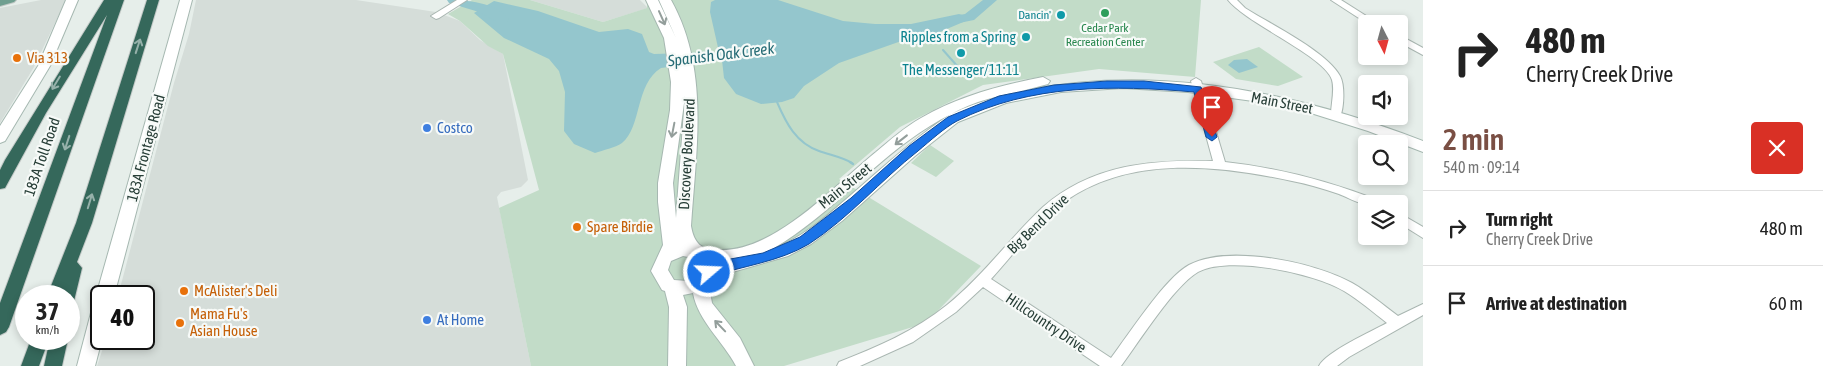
<!DOCTYPE html>
<meta charset="utf-8">
<style>
body{margin:0;font-family:"Asap Condensed",sans-serif;background:#f6f6f6;color:#222;height:100vh;display:flex;flex-direction:column;font-size:19px;white-space:nowrap}
*{box-sizing:border-box;margin:0}
p{font-size:16px;color:#767676}
.icon{flex:none;width:28px;height:28px;fill:none;stroke:currentColor;stroke-width:2;stroke-linecap:round;stroke-linejoin:round}
.map{position:relative;flex:1;overflow:hidden}
.side{display:flex;flex-direction:column;background:#fff;width:400px}
.side>*{flex:none}
.hud{background:#fff;color:#222;overflow:hidden}
.needle{width:32px;rotate:174deg}
.controls{position:absolute;left:1358px;top:15px;display:grid;gap:10px}
.controls a{display:grid;place-items:center;width:50px;height:50px;border-radius:5px;background:#fff;box-shadow:0 2px 8px #0003;font-size:25px}
.speed{position:absolute;left:15px;top:285px;display:flex;gap:10px;font-size:25px;font-weight:700;text-align:center}
.speed>*{display:grid;place-content:center;width:65px;height:65px;border-radius:50%;background:#fff;box-shadow:0 2px 8px #0003;line-height:1}
.speed small{font-size:12px;font-weight:400}
.speed .limit{border:2px solid #111;border-radius:8px;background:#fff;color:#111}
.pin{position:absolute;display:grid;place-items:center;width:42px;height:42px;color:#fff;margin:-51px -21px;border-radius:50% 50% 50% 0;rotate:-45deg;box-shadow:0 0 5px #0007}
.pin .icon{rotate:45deg}
.me{position:absolute;width:55px;margin:-28px;rotate:71deg;stroke-linejoin:round;filter:drop-shadow(0 0 4px #0008)}
.turn{display:flex;align-items:center;gap:18px;height:105px;padding:0 20px;font-size:22px}
.turn .icon{width:65px;height:65px;stroke-width:2.5}
.turn b{display:block;font-size:35px;line-height:42px}
.round{display:grid;place-items:center;flex:none;width:52px;height:52px;border-radius:5px;background:#f6f6f6}
.headline{display:flex;align-items:center;justify-content:space-between;height:85px;padding:0 20px}
h1{font-size:30px;font-weight:600;line-height:38px;color:#7a4f44}
ul{padding:0;list-style:none}
li{display:flex;align-items:center;gap:15px;height:75px;padding:0 20px;border-top:1px solid #e0e0e0}
li div{flex:1}
li b{display:block;font-size:19px}
li em{font-style:normal}
main{display:flex;flex:1;min-height:0}
.map>svg:first-child{display:block}
.built{fill:#d5ddd9}
.green{fill:#c2dcc8}
.water{fill:#94c6cd}
.lines{fill:none;stroke-linecap:round;stroke-linejoin:round}
.stream-far1{stroke:#94c6cd;stroke-width:2}
.stream{stroke:#94c6cd;stroke-width:2.5}
.river{fill:#94c6cd;fill-rule:evenodd}
.street-casing{stroke:#a9b6b1;stroke-width:2}
.secondary-casing{stroke:#a6b8b1;stroke-width:2}
.primary-casing{stroke:#c3c9c7;stroke-width:2}
.highway-casing{stroke:#c3c9c7;stroke-width:2}
.street{fill:#fff;fill-rule:evenodd}
.secondary{fill:#fff;fill-rule:evenodd}
.primary{fill:#6f9f90;fill-rule:evenodd}
.highway{fill:#35685b;fill-rule:evenodd}
.oneway{stroke:#939e9b}
.oneway2{stroke:#96b1aa}
.route{fill:#1a73e8;stroke:#114b97}
.leisure-dot{fill:#2e9e5b;stroke:#f7faf8;stroke-width:2}
.culture-dot{fill:#0f9aa8;stroke:#f7faf8;stroke-width:2}
.food-dot{fill:#e8710a;stroke:#f7faf8;stroke-width:2}
.shop-dot{fill:#3f7fe0;stroke:#f7faf8;stroke-width:2}
.labels{text-anchor:middle;stroke-width:4.5;stroke-linejoin:round;paint-order:stroke}
.far-culture-label{font-size:12px;fill:#0d838f;stroke:#f7faf8;text-anchor:end}
.far-leisure-label{font-size:12px;fill:#27864d;stroke:#f7faf8}
.culture-label{font-size:15px;fill:#0d838f;stroke:#f7faf8;text-anchor:end}
.food-label{font-size:15px;fill:#c56008;stroke:#f7faf8;text-anchor:start}
.street-label{font-size:15px;fill:#273e37;stroke:#f7faf8}
.shop-label{font-size:15px;fill:#366cbe;stroke:#f7faf8;text-anchor:start}
.water-label{font-size:16px;font-style:italic;fill:#266b75;stroke:#f7faf8}
</style>
<main>
<div class="map">
<svg width="1423" height="366" viewBox="0 0 1423 366">
<rect width="100%" height="100%" fill="#e6eeea"/>
<!-- built -->
<g class="built">
<path d="M41 0H66L34 67 0 123V8Z"/>
<path d="M196 0H356L436 12 460 21 480 40 503 54 528 180 521 187 501 192 497 197 531 366H97L106 339H144V296H118L174 83 189 34Z"/>
<path d="M530 0H640L648 8 603 22Z"/>
</g>
<!-- green -->
<g class="green">
<path d="M472 0H530L603 22 647 8V0H1201L1195 77 1099 69 983 85 900 127 839 179 981 266 926 323 784 366H531L499 208 539 190 503 54 488 46 460 21 448 14Z"/>
<path d="M1259 47 1303 77 1278 86 1236 79 1213 62Z"/>
<path d="M930 145 954 161 936 177 911 163Z"/>
</g>
<!-- water -->
<g class="water">
<path d="M715 0H778L843 21 875 24H911L959 14 969 17 968 20 935 34 942 39V43L934 41 930 35 907 39 839 63 804 86 794 98 782 102 761 104 736 94 724 78 722 60 661 68C635 84 642 127 622 143 615 148 603 150 595 153L574 144 564 131 565 92 559 71 549 59 504 38 474 13 494 1 538 11 599 32 628 29 642 34 649 52 654 54 719 52 710 12 711 2Z"/>
<path d="M1247 59 1258 67 1239 73 1228 65 1234 60Z"/>
</g>
<g class="lines">
<!-- stream-far1 -->
<g class="stream-far1">
<path d="M943 50 959 68"/>
<path d="M777 102C786 123 796 143 819 151 830 155 842 157 852 163"/>
</g>
<!-- stream -->
<path class="stream" d="M850 162 853 164"/>
<!-- river -->
<g class="river">
<path d="M447 0C467 0 495 2 509 19L507 22H497L479 12 449 3Z"/>
<path d="M983 0H997L974 20 949 25 942 21 944 18 965 14Z"/>
</g>
<!-- street casing -->
<g class="street-casing">
<g id="street">
<path d="M457 0H467L439 18 436 19 431 16Z"/>
<path d="M1228 0H1237L1245 8C1270 24 1326 51 1340 76 1345 85 1344 108 1340 117H1332L1331 115C1331 104 1335 91 1332 80 1325 56 1247 24 1228 0Z"/>
<path d="M1331 0H1341L1379 24H1368Z"/>
<path d="M1399 35 1423 48V55L1399 42Z"/>
<path d="M1196 78 1201 81 1225 162C1279 168 1329 181 1380 201L1382 204C1376 204 1367 205 1364 204 1355 202 1347 197 1339 194 1324 189 1308 184 1292 181 1218 165 1129 155 1064 202 1036 223 1014 254 991 279L1111 358C1129 334 1165 278 1189 265 1228 244 1314 262 1352 283 1368 292 1383 305 1398 316L1423 304V315L1349 357 1337 366H1319C1326 352 1372 331 1387 323 1373 312 1359 300 1344 291 1315 273 1228 255 1198 272 1173 287 1139 342 1121 366H1100L983 287 956 312 913 342 860 366H837L839 362C877 347 915 331 947 305 983 276 1010 238 1043 207 1093 164 1150 160 1213 161L1191 81Z"/>
<path d="M1399 213 1423 227V238L1399 223Z"/>
</g>
</g>
<!-- secondary casing -->
<g class="secondary-casing">
<g id="secondary">
<path d="M66 0H78L50 66 5 141 0 143V126L38 66Z"/>
<path d="M180 0H192L114 296H101V302L96 296Z"/>
<path d="M646 0H658L676 38 659 0H671C710 70 696 149 691 226 694 243 701 250 718 250 774 253 835 185 876 152 890 140 905 127 921 118 959 96 1001 85 1043 77L1050 81 1048 84C1007 95 966 102 930 126 873 161 832 214 774 248 803 238 828 215 851 195 881 169 910 142 942 120 965 103 999 95 1027 90 1160 64 1299 93 1423 141V152L1368 131 1314 114 1253 101 1188 92 1123 88 1061 92 1006 103 958 122 915 156 842 221 811 244 788 256 715 277 709 286 712 303 740 338 754 366H736C723 341 698 321 693 293L683 295 687 307 686 366H668L669 307 665 291 662 290 651 271 663 245 658 202V183L670 110 671 82 664 38ZM685 96V98L676 218 673 183ZM683 256 693 258 701 267 698 276 688 281 674 280 668 270 671 261Z"/>
<path d="M101 302 102 339 95 366H77L92 309 95 304Z"/>
</g>
</g>
<!-- primary casing -->
<g class="primary-casing">
<path id="primary" d="M0 0H16L14 2 0 6Z"/>
</g>
<!-- highway casing -->
<g class="highway-casing">
<g id="highway">
<path d="M104 0H124L9 327 6 332 0 335V303L107 15 46 113 5 188 0 189V170L5 160Z"/>
<path d="M147 0H159L92 223 77 262 82 268 74 301 69 303V296H47L76 223Z"/>
<path d="M31 339H49L39 366H21Z"/>
<path d="M50 339H68L62 366H44Z"/>
</g>
</g>
<!-- street -->
<use href="#street" class="street"/>
<!-- secondary -->
<use href="#secondary" class="secondary"/>
<!-- primary -->
<use href="#primary" class="primary"/>
<!-- highway -->
<use href="#highway" class="highway"/>
</g>
<!-- one-way arrows -->
<defs><path id="oneway-shaft" d="M-6 0H5M1.5-3L5.5 0L1.5 3" fill="none" stroke-width="1.6" stroke-linecap="round" stroke-linejoin="round" transform="scale(1.25)"/></defs>
<g class="oneway">
<use href="#oneway-shaft" transform="translate(662 18) rotate(66)"/>
<use href="#oneway-shaft" transform="translate(673 130) rotate(101)"/>
<use href="#oneway-shaft" transform="translate(901 140) rotate(142)"/>
<use href="#oneway-shaft" transform="translate(720 326) rotate(-134)"/>
</g>
<g class="oneway2">
<use href="#oneway-shaft" transform="translate(138 46) rotate(-72)"/>
<use href="#oneway-shaft" transform="translate(56 83) rotate(121)"/>
<use href="#oneway-shaft" transform="translate(67 143) rotate(108)"/>
<use href="#oneway-shaft" transform="translate(90 201) rotate(-73)"/>
</g>
<!-- route -->
<path class="route" d="M1107 81H1144L1201 87 1217 137 1212 141 1206 137 1194 92C1114 85 1030 84 957 121 944 128 930 141 918 151 881 180 849 218 809 244 779 262 742 266 709 277L703 272 704 268 725 260 763 253 800 237 851 198 909 146 948 117 999 96 1054 85Z"/>
<!-- markers -->
<circle class="leisure-dot" cx="1105" cy="13" r="5"/>
<g class="culture-dot">
<circle cx="1061" cy="15" r="5"/>
<circle cx="1026" cy="37" r="5"/>
<circle cx="961" cy="53" r="5"/>
</g>
<g class="food-dot">
<circle cx="17" cy="58" r="5"/>
<circle cx="577" cy="227" r="5"/>
<circle cx="184" cy="291" r="5"/>
<circle cx="180" cy="323" r="5"/>
</g>
<g class="shop-dot">
<circle cx="427" cy="128" r="5"/>
<circle cx="427" cy="320" r="5"/>
</g>
<g class="labels">
<!-- far-culture labels -->
<g class="far-culture-label">
<text x="1051" y="19">Dancin'</text>
</g>
<!-- far-leisure labels -->
<g class="far-leisure-label">
<text x="1105" y="32">Cedar Park<tspan x="1105" dy="14">Recreation Center</tspan></text>
</g>
<!-- culture labels -->
<g class="culture-label">
<text x="1016" y="42">Ripples from a Spring</text>
<text x="961" y="75" text-anchor="middle">The Messenger/11:11</text>
</g>
<!-- food labels -->
<g class="food-label">
<text x="27" y="63">Via 313</text>
<text x="587" y="232">Spare Birdie</text>
<text x="194" y="296">McAlister's Deli</text>
<text x="190" y="319">Mama Fu's<tspan x="190" dy="17">Asian House</tspan></text>
</g>
<!-- street labels -->
<g class="street-label">
<text transform="translate(1282 103) rotate(11)" y="5">Main Street</text>
<text transform="translate(146 148) rotate(-75)" y="5">183A Frontage Road</text>
<text transform="translate(687 154) rotate(-87)" y="5">Discovery Boulevard</text>
<text transform="translate(42 157) rotate(-71)" y="5">183A Toll Road</text>
<text transform="translate(845 186) rotate(-39)" y="5">Main Street</text>
<text transform="translate(1038 224) rotate(-44)" y="5">Big Bend Drive</text>
<text transform="translate(1046 323) rotate(34)" y="5">Hillcountry Drive</text>
</g>
<!-- shop labels -->
<g class="shop-label">
<text x="437" y="133">Costco</text>
<text x="437" y="325">At Home</text>
</g>
<!-- water labels -->
<g class="water-label">
<text transform="translate(721 54) rotate(-7)" y="6">Spanish Oak Creek</text>
</g>
</g>
</svg>
<div class="controls">
<a><svg class="needle" viewBox="-14 -14 28 28"><path d="M0-13l5 13h-10z" fill="#e53935"/><path d="M0 13l5-13h-10z" fill="#767676"/></svg></a>
<a><svg class="icon" aria-label="sound" viewBox="0 0 24 24"><path d="M4 9h4l5-4v14l-5-4H4zM17 9q2 3 0 6"/></svg></a>
<a><svg class="icon" aria-label="search" viewBox="0 0 24 24"><circle cx="10" cy="10" r="6"/><path d="M15 15l6 6"/></svg></a>
<a><svg class="icon" aria-label="layers" viewBox="0 0 24 24"><path d="M12 4l9 5-9 5-9-5zM3 14l9 5 9-5"/></svg></a>
</div>
<div class="speed"><div>37<small>km/h</small></div><div class="limit">40</div></div>
<div class="pin" style="left:1212px;top:137px;background:#d93025"><svg class="icon" aria-label="arrive" viewBox="0 0 24 24"><path d="M6 21V4h12l-3 4 3 4H6"/></svg></div>
<svg class="me" style="left:709px;top:272px" viewBox="-20 -20 40 40"><circle r="17" fill="#1a73e8" stroke="#fff" stroke-width="3"/><path d="M0-11L8 9 0 5-8 9z" fill="#fff"/></svg>
</div>
<section class="side">
<div class="hud">
<div class="turn"><svg class="icon" aria-label="right" viewBox="0 0 24 24"><path d="M7 20v-9h11M14 6l5 5-5 5"/></svg><div><b>480 m</b>Cherry Creek Drive</div></div>
</div>
<div class="headline"><div><h1>2 min</h1><p>540 m · 09:14</p></div><a class="round" style="background:#d93025;color:#fff"><svg class="icon" aria-label="close" viewBox="0 0 24 24"><path d="M6 6l12 12M18 6L6 18"/></svg></a></div>
<ul>
<li><svg class="icon" aria-label="right" viewBox="0 0 24 24"><path d="M7 20v-9h11M14 6l5 5-5 5"/></svg><div><b>Turn right</b><p>Cherry Creek Drive</p></div><em>480 m</em></li>
<li><svg class="icon" aria-label="arrive" viewBox="0 0 24 24"><path d="M6 21V4h12l-3 4 3 4H6"/></svg><div><b>Arrive at destination</b></div><em>60 m</em></li>
</ul>
</section>
</main>
